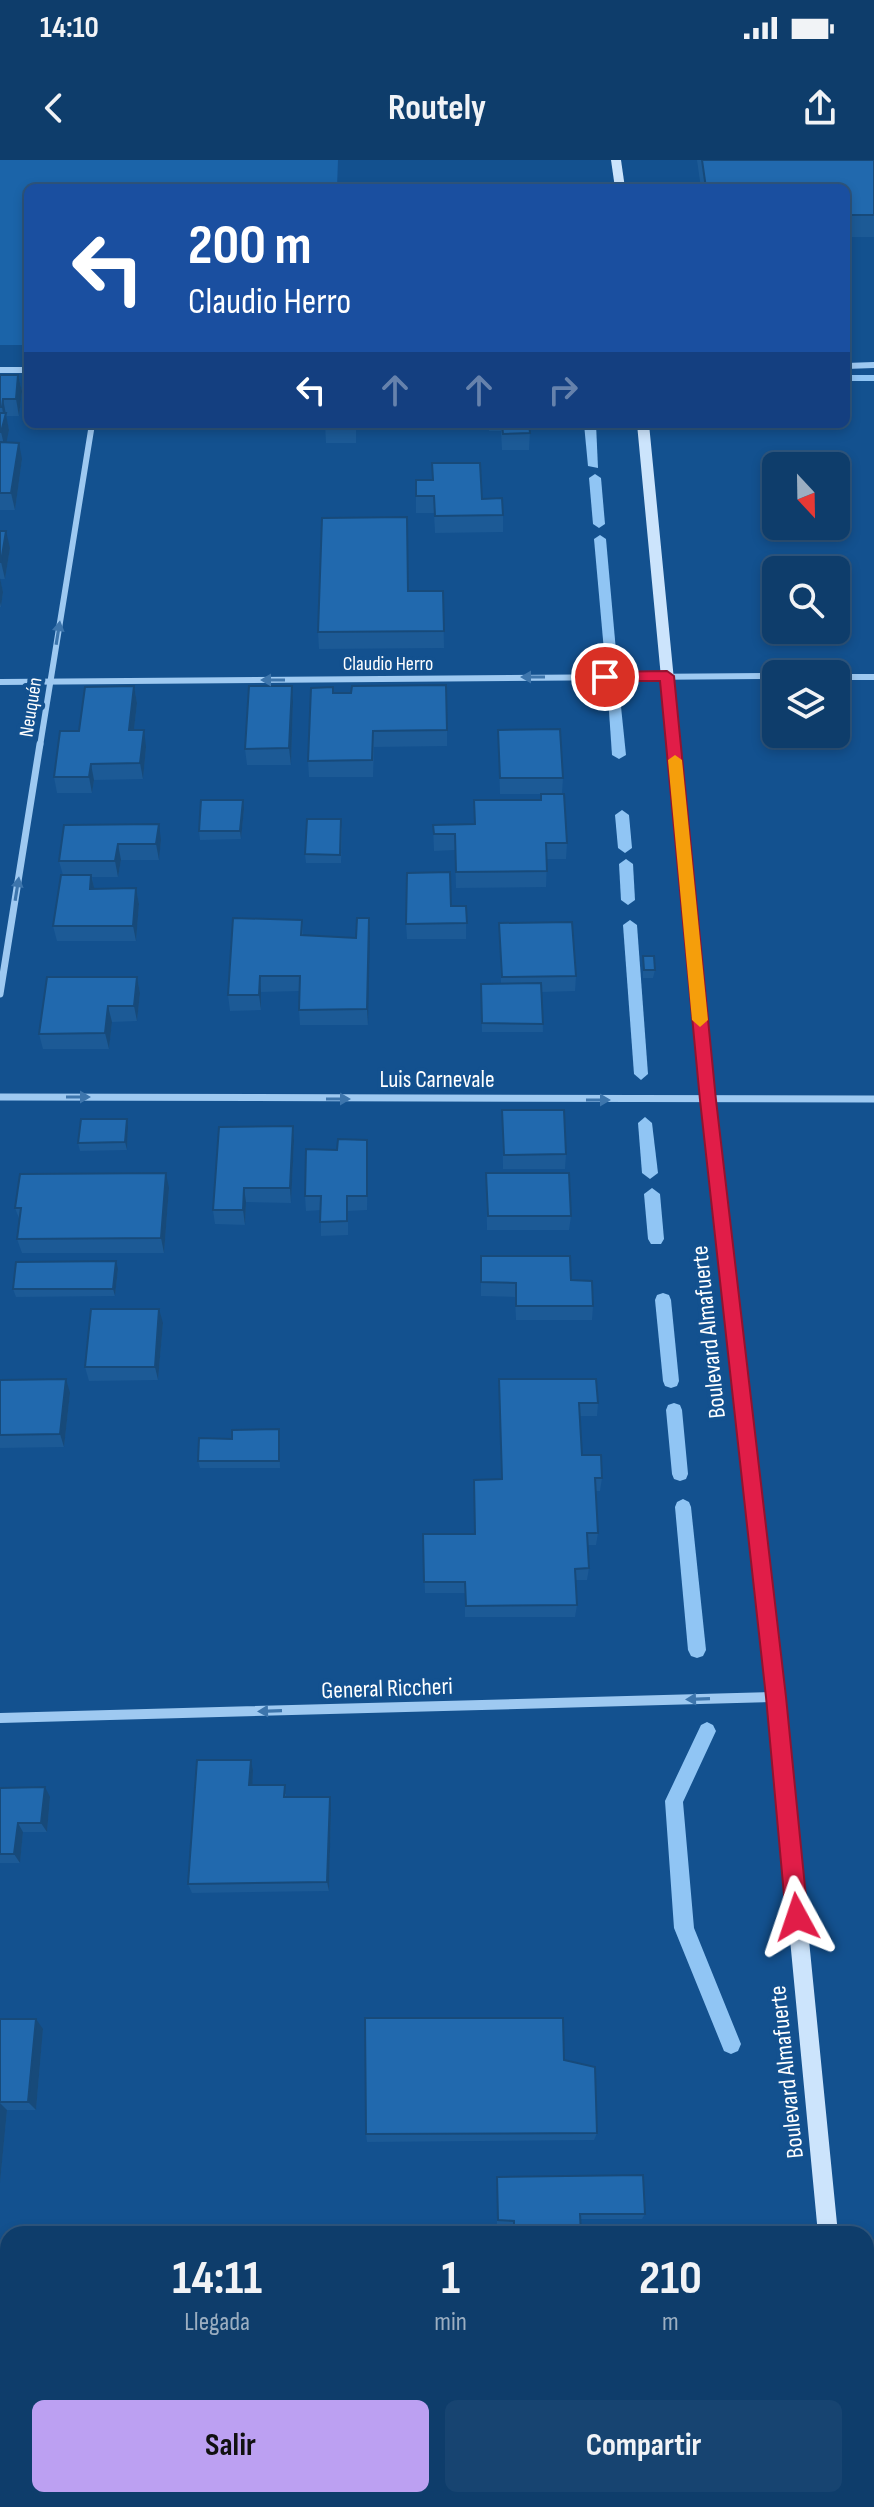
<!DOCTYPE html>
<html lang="es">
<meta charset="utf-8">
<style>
body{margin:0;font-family:"Sofia Sans Condensed",sans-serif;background:#174471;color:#f1f3f6;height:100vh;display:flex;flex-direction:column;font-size:30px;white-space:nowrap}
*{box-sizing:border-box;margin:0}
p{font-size:26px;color:#9baec1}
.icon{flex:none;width:44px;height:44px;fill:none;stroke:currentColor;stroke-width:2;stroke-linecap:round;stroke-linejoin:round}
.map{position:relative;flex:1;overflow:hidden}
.sheet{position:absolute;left:0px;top:2066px;width:874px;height:282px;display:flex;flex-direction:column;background:#0e3d6b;border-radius:24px 24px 0 0;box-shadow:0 4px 12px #0003,0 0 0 2px #2e567e}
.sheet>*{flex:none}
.hud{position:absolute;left:24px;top:24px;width:826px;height:244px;border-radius:12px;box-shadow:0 4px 12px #0003,0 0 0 2px #2e567e;background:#1a4fa0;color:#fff;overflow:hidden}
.needle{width:52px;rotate:158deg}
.controls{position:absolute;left:762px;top:292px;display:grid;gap:16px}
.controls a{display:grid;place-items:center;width:88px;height:88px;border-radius:12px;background:#0e3d6b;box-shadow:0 4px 12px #0003,0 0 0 2px #2e567e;font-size:40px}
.pin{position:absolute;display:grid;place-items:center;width:68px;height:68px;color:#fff;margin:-34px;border:4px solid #fff;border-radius:50%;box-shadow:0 2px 8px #0007}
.me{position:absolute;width:88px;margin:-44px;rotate:355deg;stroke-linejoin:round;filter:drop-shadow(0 0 6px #0008)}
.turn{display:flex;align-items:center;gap:28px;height:168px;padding:0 32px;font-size:36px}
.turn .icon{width:104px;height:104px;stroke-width:2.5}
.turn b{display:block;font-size:56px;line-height:68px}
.lanes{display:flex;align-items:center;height:76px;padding:0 32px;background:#0003;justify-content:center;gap:40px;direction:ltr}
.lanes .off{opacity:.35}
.eta{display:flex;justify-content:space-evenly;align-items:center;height:136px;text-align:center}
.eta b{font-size:48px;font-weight:700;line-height:56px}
.primary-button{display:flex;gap:16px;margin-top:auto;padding:16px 32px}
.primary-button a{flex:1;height:92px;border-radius:12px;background:#bca0f2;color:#111;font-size:32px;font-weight:700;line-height:92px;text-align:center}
.primary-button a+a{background:#174471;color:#f1f3f6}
.status{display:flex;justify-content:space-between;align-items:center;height:56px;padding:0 40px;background:#0e3d6b;direction:ltr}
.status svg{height:22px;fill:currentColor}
header{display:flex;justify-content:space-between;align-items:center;height:104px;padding:0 32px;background:#0e3d6b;font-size:36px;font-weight:700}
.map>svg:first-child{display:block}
.green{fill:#1b64a9}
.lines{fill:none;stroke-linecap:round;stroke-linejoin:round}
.stream{fill:#90c5f4;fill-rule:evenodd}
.minor-far2{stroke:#9ec9f1;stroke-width:6}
.minor-far1{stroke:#9ec9f1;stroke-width:7}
.minor{stroke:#9ec9f1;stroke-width:10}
.secondary{fill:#cce4fc;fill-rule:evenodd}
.wall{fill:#1c5a96}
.shaded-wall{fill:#174a7a}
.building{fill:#2169ae;stroke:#174a7a;stroke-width:2}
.oneway{fill:#3d75ac}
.route{fill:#e11d48;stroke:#92132f;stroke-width:2}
.slow{fill:#f59e0b}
.labels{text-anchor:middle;stroke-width:8;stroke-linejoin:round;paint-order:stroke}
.far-street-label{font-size:20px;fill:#fff;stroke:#13518f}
.street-label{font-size:24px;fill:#fff;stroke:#13518f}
</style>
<div class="status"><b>14:10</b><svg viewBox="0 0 49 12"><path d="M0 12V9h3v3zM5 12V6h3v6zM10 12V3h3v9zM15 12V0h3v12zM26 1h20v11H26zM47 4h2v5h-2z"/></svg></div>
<header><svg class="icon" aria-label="back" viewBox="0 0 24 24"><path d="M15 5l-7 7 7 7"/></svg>Routely<svg class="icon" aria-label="share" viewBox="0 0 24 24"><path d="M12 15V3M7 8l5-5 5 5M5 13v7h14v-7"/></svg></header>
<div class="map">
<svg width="874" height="2347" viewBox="0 0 874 2347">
<rect width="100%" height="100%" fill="#13518f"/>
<!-- green -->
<path class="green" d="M0 0H338L337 28H28V185H0Z"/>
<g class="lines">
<!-- stream -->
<g class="stream">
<rect x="846" y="215" width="28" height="6"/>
<path d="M584 264H596L598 308 588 306Z"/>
<path d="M595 314 601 318 605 364 599 368 593 364 589 318Z"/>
<path d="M600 375 606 379 617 502 611 506 605 502 594 379Z"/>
<path d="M614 533 620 537 626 595 619 599 612 595 608 537Z"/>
<path d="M622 650 629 655 632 688 625 693 618 688 615 655Z"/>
<path d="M626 699 633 704 635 740 628 745 621 740 619 704Z"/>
<path d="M630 760 637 765 648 914 641 920 634 914 623 765Z"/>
<path d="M645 957 652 963 658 1013 650 1019 642 1013 638 963Z"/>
<path d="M652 1028 660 1034 664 1079 661 1084H651L648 1079 644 1034Z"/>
<path d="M663 1133 669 1135 671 1140 679 1221 677 1226 671 1228 665 1226 663 1221 655 1140 657 1135Z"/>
<path d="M674 1243 680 1245 682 1250 688 1314 686 1319 680 1321 674 1319 672 1314 666 1250 668 1245Z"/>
<path d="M683 1339 689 1342 691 1347 706 1490 703 1496 697 1498 691 1496 688 1490 675 1347 677 1342Z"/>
<path d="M707 1562 713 1565 716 1571 683 1642 694 1768 741 1884 738 1891 731 1894 724 1891 674 1768 665 1641 701 1565Z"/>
</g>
<!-- minor-far2 -->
<g class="minor-far2">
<path d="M846 206 874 205"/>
<path d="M0 210H28"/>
<path d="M836 517H874"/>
<path d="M0 522 776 516"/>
<path d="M40 586 92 264"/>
</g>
<!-- minor-far1 -->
<g class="minor-far1">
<path d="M0 834 40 584"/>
<path d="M0 937 874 939"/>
</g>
<!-- minor -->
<path class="minor" d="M0 1558 775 1537"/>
<!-- secondary -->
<g class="secondary">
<path d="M611 0H621L625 28H615Z"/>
<path d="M637 264H649L715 940 785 1537 838 2074H818L767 1537 701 940Z"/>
<rect x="844" y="2340" width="22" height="7"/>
</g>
</g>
<!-- wall -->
<g class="wall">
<path d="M697 0H874V77H846V28H701Z"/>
<path d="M0 215H18L22 231 19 256H7L6 257 9 270 6 282 22 299 15 350H0Z"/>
<path d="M325 264H356V283H326Z"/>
<path d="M488 264H542V270H530L529 290H502L501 271H489Z"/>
<path d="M416 320 482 339 503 355V372L435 373 434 353H416Z"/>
<path d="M0 371 10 388 5 419H0L3 432 1 447H0Z"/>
<path d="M408 431H443L444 488 319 489 318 472Z"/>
<path d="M134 526 137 543 134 570 146 587 143 619 94 620 92 633H57L54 617Z"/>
<path d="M292 526 293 542 291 605H247L245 589Z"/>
<path d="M333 533 447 570V586L374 587 373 617H309L308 601Z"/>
<path d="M498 570 563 618 562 634 567 683 566 699H547L546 727 456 728 455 690 434 691 433 665 474 664V640H540L541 634H500Z"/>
<path d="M244 649 241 679 200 680 199 671Z"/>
<path d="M64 665 161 680 159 700H121L118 717H92L94 728H136L139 744 136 781H57L53 766 63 715 59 701Z"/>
<path d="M342 667 341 703H306L305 694Z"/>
<path d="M451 746H466V779H407L406 764Z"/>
<path d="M369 758 368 865H300L299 850 300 831 261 832V850L230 851 228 835 302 760 303 775 356 778Z"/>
<path d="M499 763 576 816 575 831 542 832 543 872H482L481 833 501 824Z"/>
<path d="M643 796 655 810 653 818H643Z"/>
<path d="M137 817 140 833 137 861 112 862 109 889H43L39 874Z"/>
<path d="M502 950 566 994 565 1009H503Z"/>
<path d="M293 966 294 981 291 1043 246 1042 245 1065 215 1064 213 1050Z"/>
<path d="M128 967 127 990 80 991 78 983Z"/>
<path d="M368 994 367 1050 348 1051V1075L321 1076V1050L306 1051 305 1036Z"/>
<path d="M486 1013 571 1056 569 1070H487Z"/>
<path d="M169 1028 164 1093H22L17 1079 20 1061 15 1048Z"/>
<path d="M481 1096 571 1120 593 1146 592 1160H516L515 1137 481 1136Z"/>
<path d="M118 1109 115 1136 16 1137 13 1129Z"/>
<path d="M163 1163 158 1220 89 1221 85 1207Z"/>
<path d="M499 1219 598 1243 597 1256H580L582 1295 602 1318 600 1331H596L598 1373 596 1385H588L589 1408 587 1420H576L577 1445 575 1457H465V1433H425L423 1374H474V1320L501 1319Z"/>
<path d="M0 1220 70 1233 64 1287 0 1288Z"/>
<path d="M279 1269 280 1308H200L198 1301 232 1279Z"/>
<path d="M251 1600 253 1610 252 1625 286 1634V1637L331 1647 329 1731 192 1733 188 1724Z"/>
<path d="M0 1628 50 1637 47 1672H23L20 1703H0Z"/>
<path d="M0 1859 43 1869 36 1950H7L0 2023Z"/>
<path d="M564 1900 597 1973 594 1980 367 1982 366 1974Z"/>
<path d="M497 2017 645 2054 642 2059H580L581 2074H513V2065L497 2064Z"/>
</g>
<!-- shaded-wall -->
<g class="shaded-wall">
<path d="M18 215 22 231 19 256 16 239Z"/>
<path d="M3 239 9 270 5 289 1 272 4 259 2 247Z"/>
<path d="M19 283 22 299 15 350 11 333Z"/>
<path d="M6 371 10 388 5 419 1 402Z"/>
<path d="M0 418 3 432 1 447 0 442Z"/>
<path d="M134 526 137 543 132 587 129 570Z"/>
<path d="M292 526 293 542 291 605 289 588Z"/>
<path d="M144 570 146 587 143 619 140 603Z"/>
<path d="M91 604 94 620 92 633 89 617Z"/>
<path d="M243 640 244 649 241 679 240 671Z"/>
<path d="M159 664 161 680 159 700 156 684Z"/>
<path d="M118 684 121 700 118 717 115 701Z"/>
<path d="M91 715 95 731 90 729Z"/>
<path d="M136 728 139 744 136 781 133 766Z"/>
<path d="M369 758 370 774 368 865 367 849Z"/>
<path d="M260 816 261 832V850L259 835Z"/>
<path d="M137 817 140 833 137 861 134 846Z"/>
<path d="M108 846 112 862 109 889 105 873Z"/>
<path d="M127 959 128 967 127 990 125 982Z"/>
<path d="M293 966 294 981 291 1043 290 1028Z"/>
<path d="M166 1013 169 1028 164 1093 161 1078Z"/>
<path d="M244 1028 246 1042 245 1065 243 1050Z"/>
<path d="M116 1101 118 1109 115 1136 113 1129Z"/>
<path d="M159 1149 163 1163 158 1220 155 1207Z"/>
<path d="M66 1219 70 1233 64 1287 60 1274Z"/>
<path d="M251 1600 253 1610 252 1634 249 1625Z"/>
<path d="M45 1627 50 1637 47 1672 41 1663Z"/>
<path d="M330 1637 331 1647 329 1731 327 1722Z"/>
<path d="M18 1663 23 1672 20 1703 14 1694Z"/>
<path d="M36 1859 43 1869 36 1950 28 1942Z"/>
<path d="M0 1943 7 1950 0 2023Z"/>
<path d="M6 2128 8 2129 7 2188 0 2185Z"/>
<path d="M8 2185V2245L0 2321V2257Z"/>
</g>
<!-- building -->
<g class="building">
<path d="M702 0H874V55H846V28H706Z"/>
<path d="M0 215H18L16 239H3L2 247H0Z"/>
<path d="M0 253H6L1 272H0Z"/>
<path d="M325 264H355V266L325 267Z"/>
<path d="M502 264H529L530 273 503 274Z"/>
<path d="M0 282 19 283 11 333H0Z"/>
<path d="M432 303H480L482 339 502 338 503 355 435 356 434 336H416V320H433Z"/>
<path d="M407 357 408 431H443L444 471 318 472 322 358Z"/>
<path d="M0 371H6L1 402H0Z"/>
<path d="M446 525 447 570 373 571 372 600 308 601 311 528 333 527V533H351L352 526Z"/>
<path d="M134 526 129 570H144L140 603 91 604 89 617H54L60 571H79L85 527Z"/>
<path d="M249 526H292L289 588 245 589Z"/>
<path d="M560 569 563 618H500L498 570Z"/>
<path d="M541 634H564L567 683H546L547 711 456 712 455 674H434L433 665 475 664 474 640H541Z"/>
<path d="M201 640H243L240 671H199Z"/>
<path d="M307 659H341L340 695 305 694Z"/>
<path d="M159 664 156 684H118L115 701H59L64 665Z"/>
<path d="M450 712 451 746H466L467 763 406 764 407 713Z"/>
<path d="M61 715H91L90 729 136 728 133 766H53Z"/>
<path d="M233 758 302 760 301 775 356 778 357 758H369L367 849 299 850 300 816H260L259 835H228Z"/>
<path d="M572 762 576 816 502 817 499 763Z"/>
<path d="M643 796H654L655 810H644Z"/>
<path d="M47 817H137L134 846H108L105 873 39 874Z"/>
<path d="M541 823 543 864 482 863 481 824Z"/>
<path d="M502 950H564L566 994 504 995Z"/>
<path d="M81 959H127L125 982 78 983Z"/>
<path d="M293 966 290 1028H244L243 1050H213L219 967Z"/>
<path d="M338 979 367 980V1036H347V1061L320 1062 321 1036H305L306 989 337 990Z"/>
<path d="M166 1013 161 1078 17 1079 21 1048H15L20 1014Z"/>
<path d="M486 1013H569L571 1056H488Z"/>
<path d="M481 1096H570L571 1120 592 1121 593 1146H516V1123L481 1122Z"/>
<path d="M116 1101 113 1129H13L16 1102Z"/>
<path d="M91 1149H159L155 1207H85Z"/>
<path d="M66 1219 60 1274 0 1275V1220Z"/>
<path d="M499 1219H596L598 1243H579L582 1295H601L602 1318H595L598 1373H587L589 1408 575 1409 577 1445 466 1446 465 1422H424L423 1374H475L474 1320 502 1319Z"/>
<path d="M279 1269V1301H198L199 1278 232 1279V1270Z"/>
<path d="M197 1600H251L249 1625H285L284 1637H330L327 1722 188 1724Z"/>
<path d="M45 1627 41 1663H18L14 1694H0V1628Z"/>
<path d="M365 1858H563L564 1900 595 1907 597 1973 366 1974Z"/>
<path d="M0 1859H36L28 1942H0Z"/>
<path d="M643 2015 645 2054H580L581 2074H514V2061L498 2060 497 2017Z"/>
<path d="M0 2128H6L0 2185H8L0 2257Z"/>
<path d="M194 2340H311L310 2347H194Z"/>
<path d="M521 2340H584L521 2342Z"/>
</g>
<!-- one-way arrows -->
<defs><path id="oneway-solid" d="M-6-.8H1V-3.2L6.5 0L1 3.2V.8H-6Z" transform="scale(2)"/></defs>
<g class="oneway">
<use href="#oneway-solid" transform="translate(58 473) rotate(-81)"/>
<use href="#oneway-solid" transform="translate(533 517) rotate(180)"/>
<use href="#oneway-solid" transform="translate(273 520) rotate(180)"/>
<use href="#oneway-solid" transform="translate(17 729) rotate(-81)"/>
<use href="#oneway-solid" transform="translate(78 937)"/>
<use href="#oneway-solid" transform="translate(338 939)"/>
<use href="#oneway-solid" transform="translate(598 940)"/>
<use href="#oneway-solid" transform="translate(698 1539) rotate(178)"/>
<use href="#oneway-solid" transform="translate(270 1551) rotate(178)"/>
</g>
<!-- route -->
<path class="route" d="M667 511 674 516 716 940 786 1537 808 1757 805 1765 797 1768 789 1765 786 1757 766 1537 700 940 660 521H605L598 517 605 512Z"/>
<!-- slow -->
<path class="slow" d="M675 595 682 600 708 860 700 867 692 860 668 600Z"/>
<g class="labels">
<!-- far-street labels -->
<g class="far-street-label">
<text x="388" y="510">Claudio Herro</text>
<text transform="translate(30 547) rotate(-81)" y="7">Neuquén</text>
</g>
<!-- street labels -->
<g class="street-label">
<text x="437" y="927">Luis Carnevale</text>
<text transform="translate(708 1172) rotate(-96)" y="8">Boulevard Almafuerte</text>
<text transform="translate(387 1528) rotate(-2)" y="8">General Riccheri</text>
<text transform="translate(786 1912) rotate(-96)" y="8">Boulevard Almafuerte</text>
</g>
</g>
</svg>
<div class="controls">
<a><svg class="needle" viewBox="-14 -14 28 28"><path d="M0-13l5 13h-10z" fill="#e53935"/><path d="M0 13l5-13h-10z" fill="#9baec1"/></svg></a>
<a><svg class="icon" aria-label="search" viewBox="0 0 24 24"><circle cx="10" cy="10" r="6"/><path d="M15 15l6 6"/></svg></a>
<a><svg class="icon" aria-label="layers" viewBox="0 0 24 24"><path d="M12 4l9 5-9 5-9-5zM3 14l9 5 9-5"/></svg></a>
</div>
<div class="pin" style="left:605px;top:517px;background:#d93025"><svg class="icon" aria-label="arrive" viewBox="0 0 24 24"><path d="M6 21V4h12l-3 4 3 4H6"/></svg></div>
<svg class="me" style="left:797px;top:1757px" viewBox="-20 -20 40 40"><path d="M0-17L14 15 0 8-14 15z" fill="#e11d48" stroke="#fff" stroke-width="4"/></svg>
<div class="hud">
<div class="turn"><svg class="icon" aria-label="left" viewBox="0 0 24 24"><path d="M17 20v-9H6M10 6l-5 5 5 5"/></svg><div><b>200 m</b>Claudio Herro</div></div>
<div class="lanes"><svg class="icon" aria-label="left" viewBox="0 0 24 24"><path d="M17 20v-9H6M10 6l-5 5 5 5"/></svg><svg class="icon off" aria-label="ahead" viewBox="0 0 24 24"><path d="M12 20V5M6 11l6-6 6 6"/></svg><svg class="icon off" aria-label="ahead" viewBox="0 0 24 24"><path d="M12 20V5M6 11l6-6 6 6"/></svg><svg class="icon off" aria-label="right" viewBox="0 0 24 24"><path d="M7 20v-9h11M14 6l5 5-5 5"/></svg></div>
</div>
<section class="sheet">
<div class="eta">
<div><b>14:11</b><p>Llegada</p></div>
<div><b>1</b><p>min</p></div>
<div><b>210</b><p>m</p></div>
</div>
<div class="primary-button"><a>Salir</a><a>Compartir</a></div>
</section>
</div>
